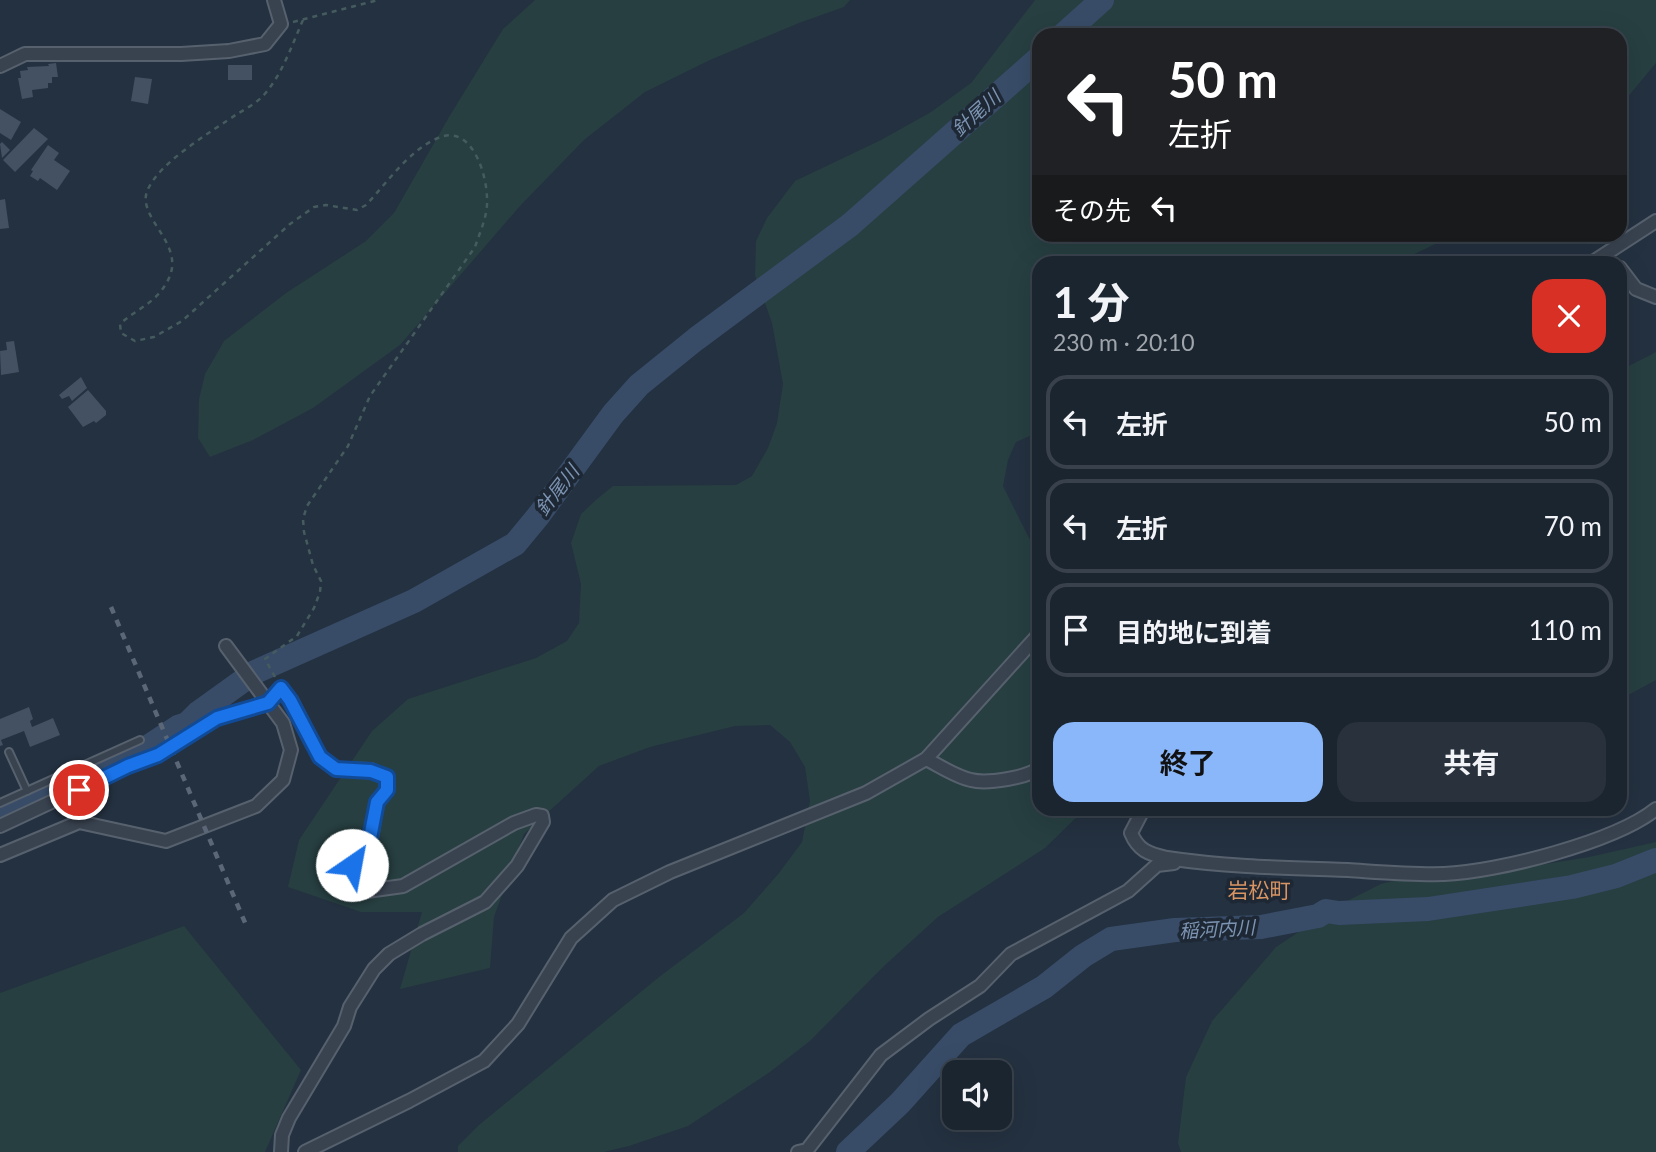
<!DOCTYPE html>
<html lang="ja">
<meta charset="utf-8">
<style>
body{margin:0;font-family:Lato,"Noto Sans JP",sans-serif;background:#28313c;color:#f1f3f6;height:100vh;display:flex;flex-direction:column;font-size:26px;white-space:nowrap}
*{box-sizing:border-box;margin:0}
p{font-size:23px;color:#a0a5ab}
.icon{flex:none;width:38px;height:38px;fill:none;stroke:currentColor;stroke-width:2;stroke-linecap:round;stroke-linejoin:round}
.map{position:relative;flex:1;overflow:hidden}
.sheet{position:absolute;left:1032px;top:256px;width:595px;height:560px;display:flex;flex-direction:column;background:#1b2530;border-radius:21px;box-shadow:0 7px 28px #0002,0 0 0 2px #39424c}
.sheet>*{flex:none}
.hud{position:absolute;left:1032px;top:28px;width:595px;height:214px;border-radius:21px;box-shadow:0 7px 28px #0002,0 0 0 2px #39424c;background:#202124;color:#fff;overflow:hidden}
.fabs{position:absolute;left:942px;top:1060px;display:grid;gap:14px}
.fabs a{display:grid;place-items:center;width:70px;height:70px;border-radius:14px;background:#1b2530;box-shadow:0 7px 28px #0002,0 0 0 2px #39424c;font-size:35px}
.pin{position:absolute;display:grid;place-items:center;width:60px;height:60px;color:#fff;margin:-30px;border:4px solid #fff;border-radius:50%;box-shadow:0 2px 7px #0007}
.me{position:absolute;width:77px;margin:-38px;rotate:33deg;stroke-linejoin:round;filter:drop-shadow(0 0 5px #0008)}
.turn{display:flex;align-items:center;gap:24px;height:147px;padding:0 21px;font-size:32px}
.turn .icon{width:91px;height:91px;stroke-width:2.5}
.turn b{display:block;font-size:49px;line-height:60px}
.then{display:flex;align-items:center;height:66px;padding:0 21px;background:#0003;gap:14px;font-size:26px}
.round{display:grid;place-items:center;flex:none;width:74px;height:74px;border-radius:21px;background:#28313c}
.headline{display:flex;align-items:center;justify-content:space-between;height:119px;padding:0 21px}
h1{font-size:42px;font-weight:700;line-height:52px}
.primary-button{display:flex;gap:14px;margin-top:auto;padding:14px 21px}
.primary-button a{flex:1;height:80px;border-radius:21px;background:#8ab7fa;color:#111;font-size:28px;font-weight:700;line-height:80px;text-align:center}
.primary-button a+a{background:#28313c;color:#f1f3f6}
ul{padding:0;list-style:none}
li{display:flex;align-items:center;gap:21px;height:94px;margin:0 14px 10px;padding:0 7px;border:4px solid #39424c;border-radius:21px}
li div{flex:1}
li b{display:block;font-size:26px}
li em{font-style:normal}
.map>svg:first-child{display:block}
.green{fill:#273f41}
.lines{fill:none;stroke-linecap:round;stroke-linejoin:round}
.river{stroke:#384c68;stroke-width:24}
.building{fill:#435162}
.service-casing{stroke:#57616e;stroke-width:10}
.minor-casing{stroke:#57616e;stroke-width:16}
.path{stroke:#455b5e;stroke-width:2.5;stroke-dasharray:5 5;stroke-linecap:butt}
.service{stroke:#394350;stroke-width:6}
.minor{stroke:#394350;stroke-width:12}
.rail{stroke:#5b6777;stroke-width:4.5;stroke-dasharray:7 7;stroke-linecap:butt}
.route-casing{stroke:#114b97;stroke-width:18}
.route{stroke:#1a73e8;stroke-width:12}
.labels{text-anchor:middle;stroke-width:7;stroke-linejoin:round;paint-order:stroke}
.water-label{font-size:19px;font-style:italic;fill:#7c94b2;stroke:#1e2835}
.quarter-label{font-size:21px;fill:#d89463;stroke:#1e2835}
</style>
<div class="map">
<svg width="1656" height="1152" viewBox="0 0 1656 1152">
<rect width="100%" height="100%" fill="#243140"/>
<!-- green -->
<g class="green">
<path d="M535 0H850L844 7 799 23 710 60 645 92 584 140 520 206 400 345 313 408 253 440 210 457 198 438 199 399 205 374 224 341 286 293 366 241 394 213 449 117 503 29Z"/>
<path d="M1035 0H1656V63L1621 105 1620 35H1040V234L1454 235 1398 262H1040L1039 432 1016 442 1008 460 1003 486 1039 558 1040 808 1085 809 1045 848 938 917 883 967 810 1041 770 1072 688 1126 629 1146 604 1152H458V1146L479 1125 659 977 744 913 779 873 802 842 810 801 805 767 790 742 770 725 735 726 650 747 599 766 524 834 494 917 490 968 400 989 422 912H361L288 887 299 840 372 731 408 699 536 658 567 641 579 623 581 584 571 543 581 514 597 499 613 486 736 485 752 476 768 448 777 423 783 384 772 323 755 275 756 241 767 218 795 181 881 140 931 112 971 83Z"/>
<path d="M1656 352V680L1621 699V370Z"/>
<path d="M1656 842V1152H1181L1178 1143 1186 1077 1212 1021 1276 947 1339 905 1381 884 1451 866 1521 868 1589 857Z"/>
<path d="M184 926 301 1070 265 1152H0V993Z"/>
</g>
<g class="lines">
<!-- river -->
<g class="river">
<path d="M1063 35 1102 0"/>
<path d="M0 814 80 782 134 756 178 727 187 724 198 713 255 672 414 601 515 544 539 515 613 414 639 385 696 339 850 225 1040 57"/>
<path d="M848 1152 900 1103 961 1035 1044 987 1083 956 1111 939 1175 930 1261 927 1318 916 1326 911 1339 913 1428 909 1572 887 1616 876 1656 860"/>
</g>
</g>
<!-- building -->
<g class="building">
<path d="M56 63 58 77H52V83H48V88L32 90 33 97 22 99 18 78H21L20 71 28 70 27 67 49 66 48 64Z"/>
<rect x="228" y="65" width="24" height="15"/>
<path d="M135 77 152 79 148 104 131 101Z"/>
<path d="M0 109 21 122 11 140 0 133Z"/>
<path d="M34 128 48 139 15 172 3 160Z"/>
<path d="M2 142 10 150 2 158 0 144Z"/>
<path d="M48 145 59 153 54 160 70 171 57 190 40 178 38 181 30 176 33 171 31 170Z"/>
<path d="M5 199 9 228 0 229V200Z"/>
<path d="M14 341 19 372 1 375 0 351 7 350 6 342Z"/>
<path d="M81 377 87 388 72 401 69 396 62 399 59 395Z"/>
<path d="M88 390 106 411V415L96 423 94 421 83 427 68 407Z"/>
<path d="M29 707 33 719 30 721 32 727 53 718 60 735 30 747 24 731 1 740 3 745 0 746V719Z"/>
</g>
<g class="lines">
<!-- service casing -->
<g class="service-casing">
<g id="service">
<path d="M9 752 27 791"/>
<path d="M0 803 140 740"/>
</g>
</g>
<!-- minor casing -->
<g class="minor-casing">
<g id="minor">
<path d="M0 66 25 54H181L229 51 265 44 281 24 274 0"/>
<path d="M1593 262 1656 221"/>
<path d="M1620 268 1636 289 1656 297"/>
<path d="M926 759C940 766 956 777 971 780 986 784 1029 778 1040 767"/>
<path d="M1144 808 1131 833C1138 850 1148 854 1167 858 1226 867 1288 868 1348 870 1379 872 1412 875 1444 874 1497 872 1615 842 1656 809"/>
<path d="M0 826 128 766 158 755 217 718 268 703 281 688 291 700 320 757 336 769 371 770 387 777V790L377 802 371 838 347 875 351 884 367 891 403 886 514 823 536 815 542 816 543 822 517 866 485 902 422 934 389 954 374 969 350 1007 344 1026 289 1118 282 1135 281 1152"/>
<path d="M0 855 79 822 166 841 256 806 283 780 291 750 283 723 226 646"/>
<path d="M305 1152 409 1101 484 1061 518 1024 571 938 613 900 670 872 866 793 926 759 1040 633"/>
<path d="M798 1152 807 1150 881 1055 929 1019 980 986 1011 954 1128 891 1157 865 1174 863"/>
</g>
</g>
<!-- path -->
<g class="path">
<path d="M293 22 378 0"/>
<path d="M275 677 265 659 297 636 314 608 320 592 321 581 313 565 304 532 303 519 307 506 348 446 370 396 475 247C480 232 488 215 487 199 487 175 472 123 438 138 409 150 387 183 366 205L357 210 326 205 314 207 290 224 182 321 154 337 135 341 121 333 120 324C136 309 155 304 167 282 189 244 134 218 148 189 161 161 211 132 237 114 246 109 256 103 263 96 282 75 292 45 303 20"/>
</g>
<!-- service -->
<use href="#service" class="service"/>
<!-- minor -->
<use href="#minor" class="minor"/>
<!-- rail -->
<path class="rail" d="M111 607 246 925"/>
</g>
<g class="lines">
<!-- route casing -->
<g class="route-casing">
<path id="route" d="M79 790 128 766 158 755 217 718 268 703 281 688 290 700 320 757 336 769 371 771 387 777V790L377 802 370 838 352 865"/>
</g>
<!-- route -->
<use href="#route" class="route"/>
</g>
<g class="labels">
<!-- water labels -->
<g class="water-label">
<text transform="translate(976 113) rotate(-42)" y="7">針尾川</text>
<text transform="translate(557 490) rotate(-52)" y="7">針尾川</text>
<text transform="translate(1217 929) rotate(-3)" y="7">稲河内川</text>
</g>
<!-- quarter labels -->
<g class="quarter-label">
<text x="1259" y="898">岩松町</text>
</g>
</g>
</svg>
<div class="fabs">
<a><svg class="icon" aria-label="sound" viewBox="0 0 24 24"><path d="M4 9h4l5-4v14l-5-4H4zM17 9q2 3 0 6"/></svg></a>
</div>
<div class="pin" style="left:79px;top:790px;background:#d93025"><svg class="icon" aria-label="arrive" viewBox="0 0 24 24"><path d="M6 21V4h12l-3 4 3 4H6"/></svg></div>
<svg class="me" style="left:352px;top:865px" viewBox="-20 -20 40 40"><circle r="19" fill="#fff"/><path d="M0-13L10 11 0 6-10 11z" fill="#1a73e8"/></svg>
<div class="hud">
<div class="turn"><svg class="icon" aria-label="left" viewBox="0 0 24 24"><path d="M17 20v-9H6M10 6l-5 5 5 5"/></svg><div><b>50 m</b>左折</div></div>
<div class="then">その先<svg class="icon" aria-label="left" viewBox="0 0 24 24"><path d="M17 20v-9H6M10 6l-5 5 5 5"/></svg></div>
</div>
<section class="sheet">
<div class="headline"><div><h1>1 分</h1><p>230 m · 20:10</p></div><a class="round" style="background:#d93025;color:#fff"><svg class="icon" aria-label="close" viewBox="0 0 24 24"><path d="M6 6l12 12M18 6L6 18"/></svg></a></div>
<ul>
<li><svg class="icon" aria-label="left" viewBox="0 0 24 24"><path d="M17 20v-9H6M10 6l-5 5 5 5"/></svg><div><b>左折</b></div><em>50 m</em></li>
<li><svg class="icon" aria-label="left" viewBox="0 0 24 24"><path d="M17 20v-9H6M10 6l-5 5 5 5"/></svg><div><b>左折</b></div><em>70 m</em></li>
<li><svg class="icon" aria-label="arrive" viewBox="0 0 24 24"><path d="M6 21V4h12l-3 4 3 4H6"/></svg><div><b>目的地に到着</b></div><em>110 m</em></li>
</ul>
<div class="primary-button"><a>終了</a><a>共有</a></div>
</section>
</div>
